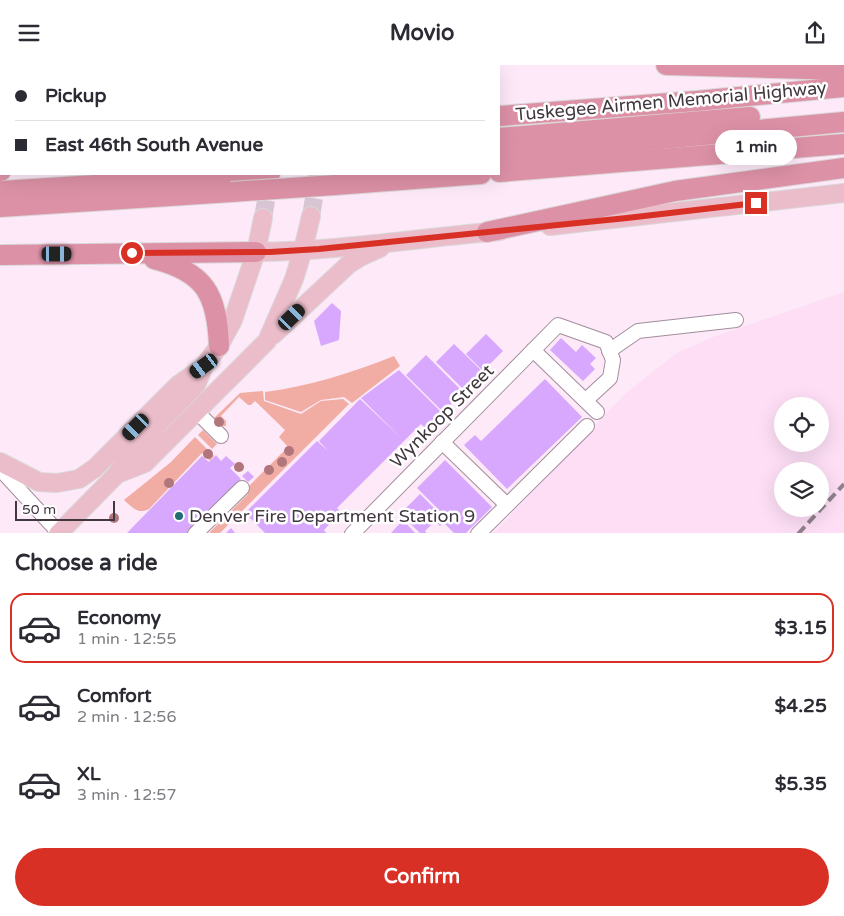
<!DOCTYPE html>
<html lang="en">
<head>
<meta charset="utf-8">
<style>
  :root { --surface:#fff; --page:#f2f2f3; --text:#2b2b33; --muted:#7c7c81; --line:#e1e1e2; --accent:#d93025 }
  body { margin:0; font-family:"Varela Round",sans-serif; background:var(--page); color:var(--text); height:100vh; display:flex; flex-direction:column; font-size:19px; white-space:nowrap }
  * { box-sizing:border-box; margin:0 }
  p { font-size:16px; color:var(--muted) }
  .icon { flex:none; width:28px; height:28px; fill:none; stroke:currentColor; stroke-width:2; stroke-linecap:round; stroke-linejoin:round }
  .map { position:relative; height:468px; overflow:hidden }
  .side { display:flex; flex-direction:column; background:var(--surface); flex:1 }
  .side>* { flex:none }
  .hud { position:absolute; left:0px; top:0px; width:500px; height:110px; box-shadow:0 5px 20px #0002; display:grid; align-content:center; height:110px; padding:0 15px; background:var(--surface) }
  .controls { position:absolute; left:774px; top:332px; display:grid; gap:10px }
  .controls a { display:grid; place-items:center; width:55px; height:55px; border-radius:50%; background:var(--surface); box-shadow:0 5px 20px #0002; font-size:25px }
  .scale { position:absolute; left:15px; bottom:12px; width:100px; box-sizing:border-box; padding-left:5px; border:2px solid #41373e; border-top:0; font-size:14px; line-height:18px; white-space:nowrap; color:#41373e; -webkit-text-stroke:4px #fff; paint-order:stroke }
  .end { position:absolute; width:22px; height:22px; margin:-11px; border:6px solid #d93025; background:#fff; box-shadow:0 0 0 2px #fff }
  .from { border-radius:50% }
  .bubble { position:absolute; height:35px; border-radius:18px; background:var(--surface); box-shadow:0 5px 20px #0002; font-size:16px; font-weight:700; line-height:35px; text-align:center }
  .car { position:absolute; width:15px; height:30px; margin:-15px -8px; border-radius:6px; box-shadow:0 0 4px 1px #0007; background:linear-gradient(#222 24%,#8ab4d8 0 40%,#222 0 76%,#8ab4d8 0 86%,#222 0) }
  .hud b { display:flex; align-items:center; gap:18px; height:48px; font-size:19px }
  .hud b+b { border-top:1px solid var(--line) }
  .hud i { width:12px; height:12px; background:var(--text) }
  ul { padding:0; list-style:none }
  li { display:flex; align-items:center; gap:15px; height:70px; margin:0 10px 8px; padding:0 5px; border:2px solid transparent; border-radius:15px }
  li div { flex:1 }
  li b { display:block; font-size:19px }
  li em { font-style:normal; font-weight:700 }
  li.on { border-color:var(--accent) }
  li>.icon { width:45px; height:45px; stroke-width:1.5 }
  h2 { padding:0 15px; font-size:22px; line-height:60px }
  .primary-button { display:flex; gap:10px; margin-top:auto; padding:10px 15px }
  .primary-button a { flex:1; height:58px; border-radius:30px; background:var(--accent); color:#fff; font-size:20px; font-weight:700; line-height:58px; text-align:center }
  header { display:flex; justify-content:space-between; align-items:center; height:65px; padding:0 15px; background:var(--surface); font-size:22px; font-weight:700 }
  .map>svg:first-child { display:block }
</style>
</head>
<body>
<header><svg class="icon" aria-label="menu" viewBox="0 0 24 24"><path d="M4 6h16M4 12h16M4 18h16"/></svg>Movio<svg class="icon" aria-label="share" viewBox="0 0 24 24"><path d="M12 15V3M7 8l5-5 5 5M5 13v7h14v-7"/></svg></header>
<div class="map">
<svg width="844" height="469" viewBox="0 0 844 469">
  <rect width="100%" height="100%" fill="#fde9f8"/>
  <path fill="#fddef5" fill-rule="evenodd" d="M844,227V468L493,469L625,329L675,289L710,273ZM782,341H820V379H782ZM782,406H820V444H782Z"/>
  <g fill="#f1ada4">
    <path d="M394,291L400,301L352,338L344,332L321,335L301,347L265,335V327C310,321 351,308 394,291Z"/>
    <path d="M263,326L264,336L301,349L321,336L343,334L349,339L220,468L208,469L248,429L245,425L288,382L279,372L285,365L255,336L251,340H248L239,332L221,351L226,356V361H220L213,354L240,328Z"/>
    <path d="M203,365L217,379L212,384L198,370Z"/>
    <path d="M195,372L214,391L210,396L202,388L149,444C138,450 132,442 124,435L171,397Z"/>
  </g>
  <g fill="#d7a8fd">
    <path d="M332,238L341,246L339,275L321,281L314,256Z"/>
    <path d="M486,269L503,286L483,306L466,289Z"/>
    <path d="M561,273L576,287L582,280L596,293L590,299L595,304L583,316L550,285Z"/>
    <path d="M454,279L483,307L464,325L436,297Z"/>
    <path d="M426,290L463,327L443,347L406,310Z"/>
    <path d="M399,305L441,347L425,363L421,359L337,443L341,447L324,465L327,469H266L245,448L317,376L328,386L319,376L360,334L401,373L361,333Z"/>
    <path d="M545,314L582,352L507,424L464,380L475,370L481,376Z"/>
    <path d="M216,390L221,396L226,391L235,399L230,403L241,414L188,469H126L202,391L209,397Z"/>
    <path d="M445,395L492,442L465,469H455L443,457L447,453L417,423Z"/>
    <path d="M248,406L254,412L248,417L242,411Z"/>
    <path d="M420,429L441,450L439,452L444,458L440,461L435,456L425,466L427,469H421L400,449Z"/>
    <path d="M403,455L416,469H390Z"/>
    <path d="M231,463L236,469H225Z"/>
  </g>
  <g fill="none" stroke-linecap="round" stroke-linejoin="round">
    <g stroke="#d7c5d3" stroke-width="18" stroke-dasharray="18 9" stroke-linecap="butt">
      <path d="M311,151L318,109"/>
      <path d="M263,153L270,112"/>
    </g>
    <g stroke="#a38d9d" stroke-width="16">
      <g id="minor">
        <path d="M533,285L597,347"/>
        <path d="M609,286L638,266L736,255"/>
        <path d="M196,346L221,371"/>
        <path d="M442,377L507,440"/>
        <path d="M0,404L60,469"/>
        <path d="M195,469L242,423"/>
        <path d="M352,469L558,260L606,277L613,295L610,313L586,335"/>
        <path d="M478,469L587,361"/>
      </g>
    </g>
    <g stroke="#d9d7d8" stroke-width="20">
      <g id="major">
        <path d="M292,1L424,0"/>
        <path d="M550,161L844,128"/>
        <path d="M256,187C338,186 418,173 500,166"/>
        <path d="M273,270L349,199L362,191L380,183"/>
        <path d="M0,397L39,417L57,418L79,414L95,403L178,320L198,306"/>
        <path d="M117,409L145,398L267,276L294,214L303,185L311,151"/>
        <path d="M58,469L117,409L131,387L196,320L204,301L219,281L233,255L256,187L263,153"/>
      </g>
    </g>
    <g stroke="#d9d7d8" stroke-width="22">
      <g id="highway">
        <path d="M666,0L844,5"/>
        <path d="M263,1H292"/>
        <path d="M0,44L1,43"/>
        <path d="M499,51L696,36L844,22"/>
        <path d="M499,73L750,52"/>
        <path d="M0,85H1"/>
        <path d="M499,89L844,57"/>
        <path d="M0,106H1"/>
        <path d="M499,107L844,79"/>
        <path d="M335,120L481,109"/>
        <path d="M0,126L270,109"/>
        <path d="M0,142L231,127"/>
        <path d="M487,167L675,126L844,103"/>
        <path d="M0,190L256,187"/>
        <path d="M154,194C205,207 217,229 219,281"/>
      </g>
    </g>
    <use href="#minor" stroke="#fff" stroke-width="14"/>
    <use href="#major" stroke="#ebbdca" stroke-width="18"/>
    <use href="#highway" stroke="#dd91a7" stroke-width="20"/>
    <path stroke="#91828d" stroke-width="4" stroke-dasharray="10 5" stroke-linecap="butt" d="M798,469L844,419"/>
    <g stroke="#d9d7d8" stroke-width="22" stroke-linecap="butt">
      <path id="highway-bridge" d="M231,127L335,120"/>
    </g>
    <use href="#highway-bridge" stroke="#dd91a7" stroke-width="20"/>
  </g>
  <g fill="#b1767b">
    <circle cx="219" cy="357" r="5"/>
    <circle cx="289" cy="386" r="5"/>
    <circle cx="208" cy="389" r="5"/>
    <circle cx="282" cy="397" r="5"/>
    <circle cx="239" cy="402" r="5"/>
    <circle cx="269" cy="405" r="5"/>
    <circle cx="169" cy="418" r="5"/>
    <circle cx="114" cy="453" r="5"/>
  </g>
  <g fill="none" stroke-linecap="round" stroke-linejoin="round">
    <path stroke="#d93025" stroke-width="6" d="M132,188L270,187L319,184L627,153L756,138"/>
  </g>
  <circle fill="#226d74" stroke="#fff" stroke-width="2" cx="179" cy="451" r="5"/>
  <g text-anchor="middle" stroke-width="5" stroke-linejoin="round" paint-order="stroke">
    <g font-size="18" fill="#41373e" stroke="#fff">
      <text transform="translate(671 36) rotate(-5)" y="6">Tuskegee Airmen Memorial Highway</text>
      <text transform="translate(442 351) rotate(-45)" y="6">Wynkoop Street</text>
    </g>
    <g font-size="18" fill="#41373e" stroke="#fff" text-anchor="start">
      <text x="189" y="457">Denver Fire Department Station 9</text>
    </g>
  </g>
</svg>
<div class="controls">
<a><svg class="icon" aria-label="locate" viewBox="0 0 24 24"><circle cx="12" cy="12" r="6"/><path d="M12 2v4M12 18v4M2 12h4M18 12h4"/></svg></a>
<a><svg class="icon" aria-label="layers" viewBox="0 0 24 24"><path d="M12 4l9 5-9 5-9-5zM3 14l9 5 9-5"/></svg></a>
</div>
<div class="scale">50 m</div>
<i class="end from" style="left:132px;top:188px"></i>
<i class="end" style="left:756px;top:138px"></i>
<div class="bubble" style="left:715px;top:65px;width:82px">1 min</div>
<i class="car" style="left:57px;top:189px;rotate:90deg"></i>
<i class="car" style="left:292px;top:252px;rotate:46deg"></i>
<i class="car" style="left:204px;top:301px;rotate:234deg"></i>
<i class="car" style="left:136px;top:362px;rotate:225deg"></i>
<div class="hud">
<b><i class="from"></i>Pickup</b>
<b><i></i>East 46th South Avenue</b>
</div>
</div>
<section class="side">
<h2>Choose a ride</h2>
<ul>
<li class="on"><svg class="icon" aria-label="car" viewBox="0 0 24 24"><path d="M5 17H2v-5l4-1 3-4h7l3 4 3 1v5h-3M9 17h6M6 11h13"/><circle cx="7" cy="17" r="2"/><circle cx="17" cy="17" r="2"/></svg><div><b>Economy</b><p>1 min · 12:55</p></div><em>$3.15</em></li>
<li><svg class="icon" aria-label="car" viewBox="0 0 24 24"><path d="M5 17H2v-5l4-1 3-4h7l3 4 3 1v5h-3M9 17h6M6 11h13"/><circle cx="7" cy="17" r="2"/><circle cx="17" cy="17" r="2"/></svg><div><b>Comfort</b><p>2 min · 12:56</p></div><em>$4.25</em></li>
<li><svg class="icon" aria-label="car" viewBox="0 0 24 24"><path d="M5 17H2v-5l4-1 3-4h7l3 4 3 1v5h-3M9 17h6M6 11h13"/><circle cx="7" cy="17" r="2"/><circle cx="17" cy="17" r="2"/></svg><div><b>XL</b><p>3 min · 12:57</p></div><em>$5.35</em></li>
</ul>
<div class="primary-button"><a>Confirm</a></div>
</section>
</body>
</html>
